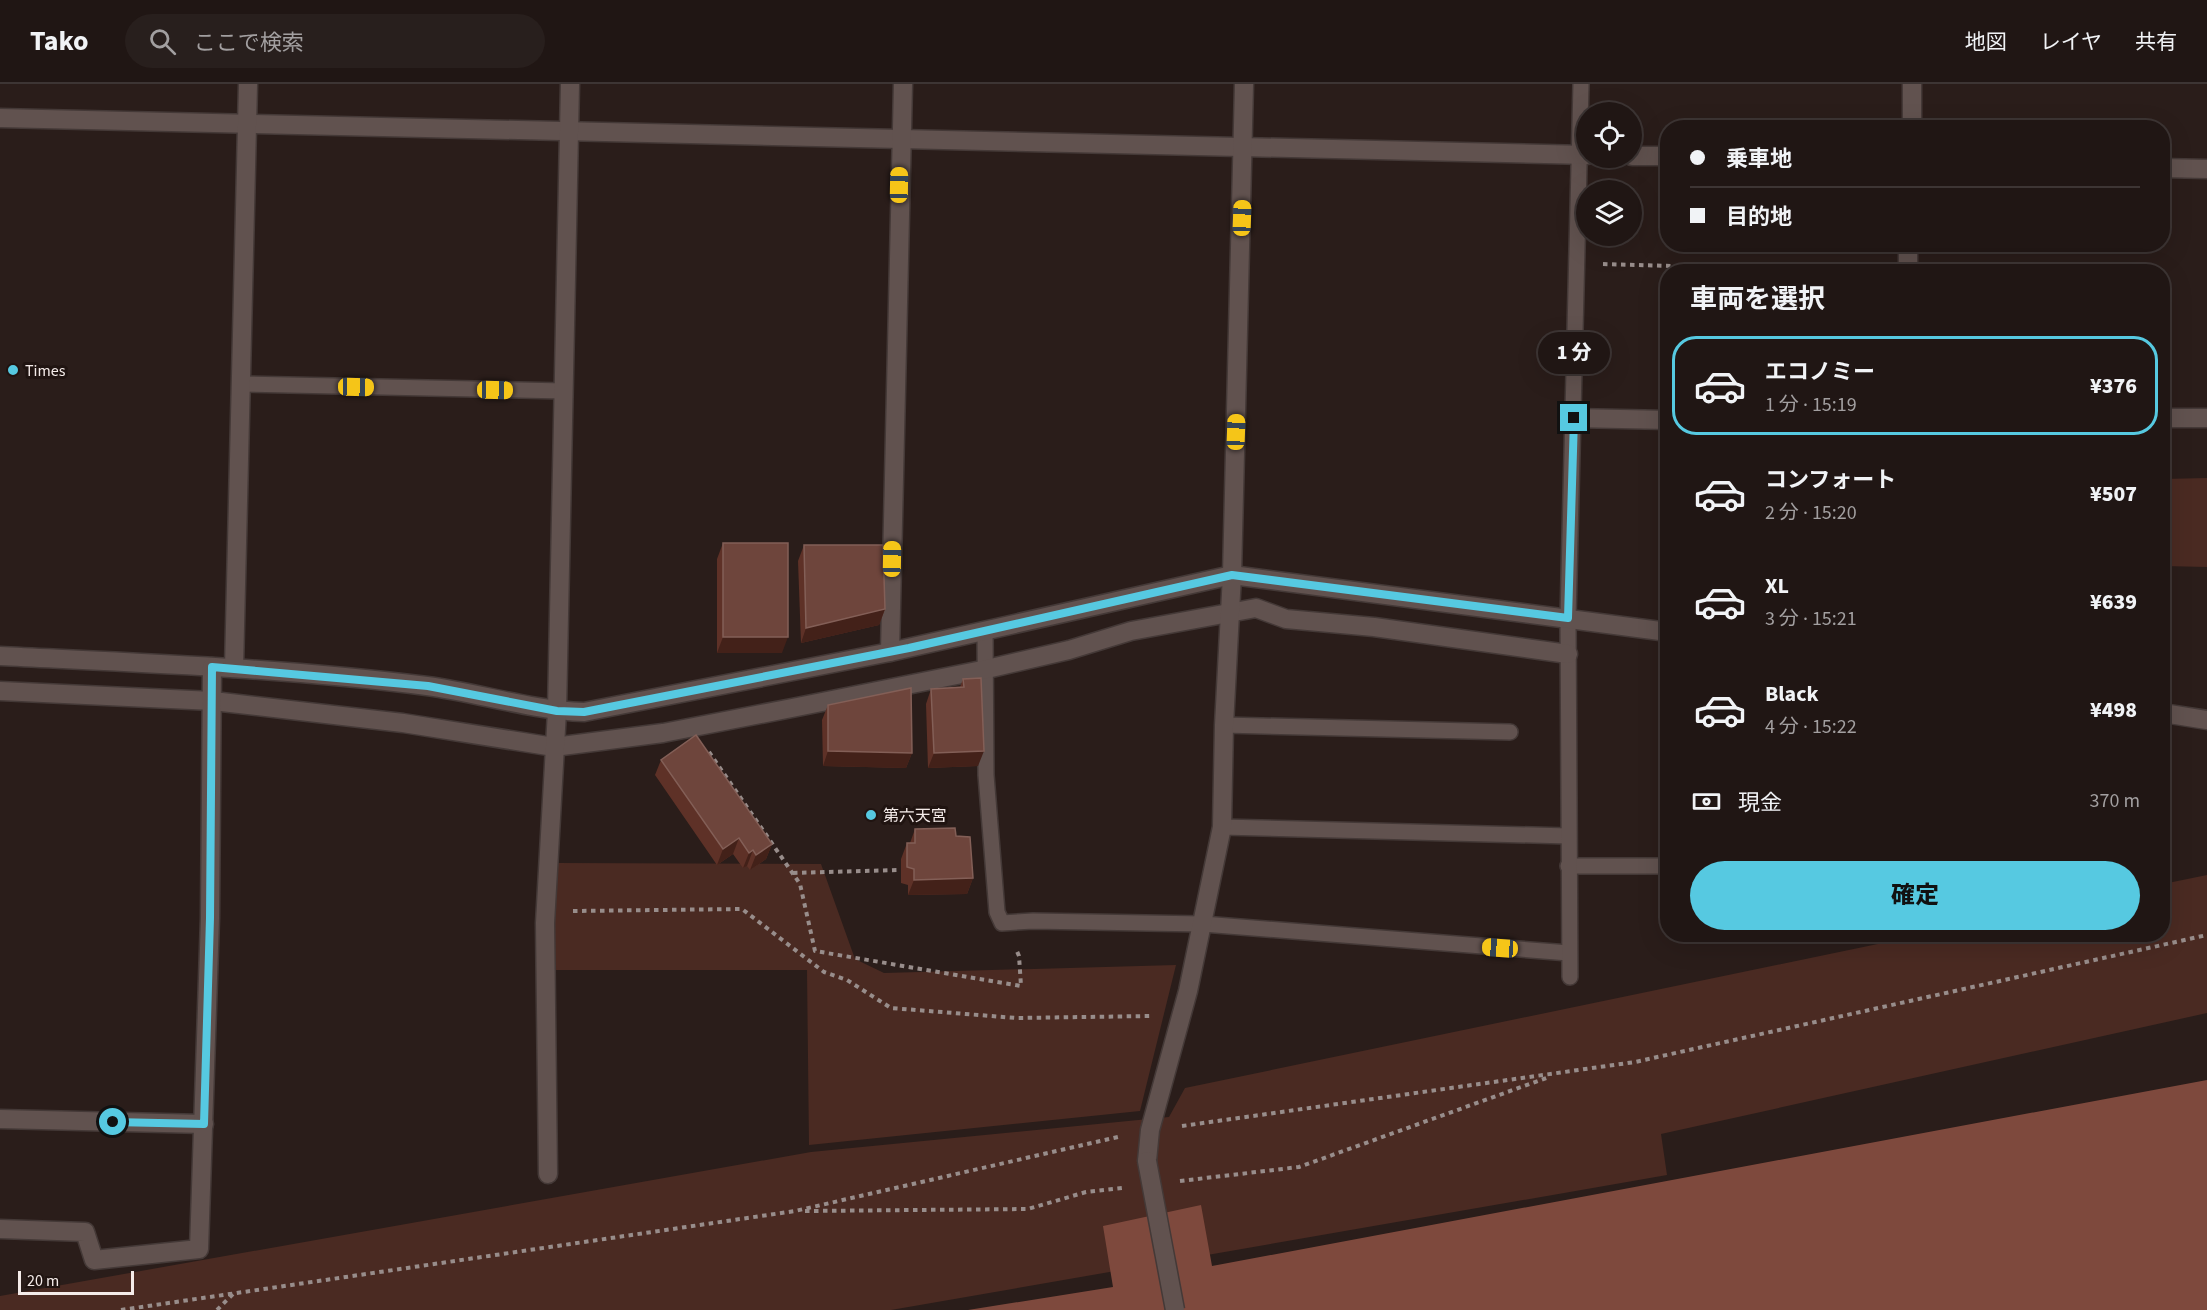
<!DOCTYPE html>
<html lang="ja">
<head>
<meta charset="utf-8">
<style>
  :root { --surface:#201614; --page:#281f1d; --text:#f1f3f6; --muted:#a29fa0; --line:#3d3534; --accent:#56c9e1 }
  body { margin:0; font-family:"Source Sans 3","Noto Sans JP",sans-serif; background:var(--page); color:var(--text); height:100vh; display:flex; flex-direction:column; font-size:22px; white-space:nowrap }
  * { box-sizing:border-box; margin:0 }
  p { font-size:20px; color:var(--muted) }
  .icon { flex:none; width:33px; height:33px; fill:none; stroke:currentColor; stroke-width:2; stroke-linecap:round; stroke-linejoin:round }
  .map { position:relative; flex:1; overflow:hidden }
  .sheet { position:absolute; left:1660px; top:180px; width:510px; height:678px; display:flex; flex-direction:column; background:var(--surface); border-radius:24px; box-shadow:0 6px 24px #0002,0 0 0 2px var(--line) }
  .sheet>* { flex:none }
  .hud { position:absolute; left:1660px; top:36px; width:510px; height:132px; border-radius:24px; box-shadow:0 6px 24px #0002,0 0 0 2px var(--line); display:grid; align-content:center; height:132px; padding:0 30px; background:var(--surface) }
  .buttons { position:absolute; left:1576px; top:18px; display:grid; gap:12px }
  .buttons a { display:grid; place-items:center; width:66px; height:66px; border-radius:50%; background:var(--surface); box-shadow:0 6px 24px #0002,0 0 0 2px var(--line); font-size:30px }
  .scale { position:absolute; left:18px; bottom:15px; width:116px; box-sizing:border-box; padding-left:6px; border:3px solid #f4ebe9; border-top:0; font-size:16px; line-height:21px; white-space:nowrap; color:#f4ebe9; -webkit-text-stroke:4px #201411; paint-order:stroke }
  .end { position:absolute; width:27px; height:27px; margin:-14px; border:8px solid #56c9e1; background:#111; box-shadow:0 0 0 3px #111 }
  .from { border-radius:50% }
  .bubble { position:absolute; height:42px; border-radius:21px; background:var(--surface); box-shadow:0 6px 24px #0002,0 0 0 2px var(--line); font-size:20px; font-weight:800; line-height:42px; text-align:center }
  .car { position:absolute; width:18px; height:36px; margin:-18px -9px; border-radius:8px; box-shadow:0 0 4px 2px #0007; background:linear-gradient(#f5c518 24%,#345 0 40%,#f5c518 0 76%,#345 0 86%,#f5c518 0) }
  .hud b { display:flex; align-items:center; gap:21px; height:57px; font-size:22px }
  .hud b+b { border-top:2px solid var(--line) }
  .hud i { width:15px; height:15px; background:var(--text) }
  ul { padding:0; list-style:none }
  li { display:flex; align-items:center; gap:18px; height:99px; margin:0 12px 9px; padding:0 18px; border:3px solid transparent; border-radius:24px }
  li div { flex:1 }
  li b { display:block; font-size:22px }
  li em { font-style:normal; font-weight:800 }
  li.active { border-color:var(--accent) }
  li>.icon { width:54px; height:54px; stroke-width:1.5 }
  h2 { padding:0 30px; font-size:27px; line-height:72px }
  .pay { display:flex; align-items:center; gap:15px; height:66px; padding:0 30px; font-size:22px }
  .pay p { margin-inline-start:auto }
  .button { display:flex; gap:12px; margin-top:auto; padding:12px 30px }
  .button a { flex:1; height:69px; border-radius:36px; background:var(--accent); color:#111; font-size:24px; font-weight:800; line-height:69px; text-align:center }
  header { display:flex; align-items:center; gap:36px; box-sizing:border-box; height:84px; padding:0 30px; background:var(--surface); border-bottom:2px solid var(--line) }
  header strong { font-size:28px }
  nav { display:flex; gap:33px; margin-inline-start:auto; font-size:21px }
  .search { width:420px; height:54px; background:var(--page); display:flex; align-items:center; gap:15px; box-sizing:border-box; padding:0 21px; border-radius:33px; color:var(--muted); font-size:22px }
  .map>svg:first-child { display:block }
</style>
</head>
<body>
<header>
<strong>Tako</strong>
<div class="search"><svg class="icon" aria-label="search" viewBox="0 0 24 24"><circle cx="10" cy="10" r="6"/><path d="M15 15l6 6"/></svg>ここで検索</div>
<nav><a>地図</a><a>レイヤ</a><a>共有</a></nav>
</header>
<div class="map">
<svg width="2207" height="1226" viewBox="0 0 2207 1226">
  <rect width="100%" height="100%" fill="#2a1d1a"/>
  <g fill="#4a2a22">
    <path d="M2207,394V483L2163,482V395Z"/>
    <path d="M554,779L821,780L855,875L884,889L1176,881L1140,1027L809,1061L807,886H552Z"/>
    <path d="M2207,791V929L1661,1050L1667,1091L891,1226H0V1212L811,1068L1169,1033L1185,1004L1921,851L2163,850V800Z"/>
  </g>
  <path fill="#7e493d" d="M2207,996V1226H968L1113,1203L1103,1142L1201,1121L1212,1182Z"/>
  <g fill="none" stroke-linecap="round" stroke-linejoin="round">
    <g stroke="#443937" stroke-width="18">
      <g id="service">
        <path d="M241,300L564,307"/>
        <path d="M985,548L986,691L997,828L1002,839L1033,837L1203,840L1569,869"/>
        <path d="M1224,641L1510,648"/>
        <path d="M1222,743L1568,752"/>
        <path d="M1568,782H1668"/>
        <path d="M1570,893L1568,534L1581,0"/>
      </g>
    </g>
    <g stroke="#443937" stroke-width="21">
      <path id="pedestrian" d="M0,607L213,617L403,639L554,663L663,649L792,624L987,585L1069,566L1131,547L1256,524L1286,535L1374,543L1568,570"/>
    </g>
    <g stroke="#443937" stroke-width="21">
      <g id="minor">
        <path d="M0,34L1587,71"/>
        <path d="M1912,44V0"/>
        <path d="M1632,72H1668"/>
        <path d="M2163,84L2207,85"/>
        <path d="M1908,188V160"/>
        <path d="M1574,334L1668,336"/>
        <path d="M2163,334H2207"/>
        <path d="M890,568L903,0"/>
        <path d="M0,572C142,579 285,584 427,602C480,609 530,626 584,628L890,568L1232,491L1668,548"/>
        <path d="M234,584L248,0"/>
        <path d="M2163,629L2207,636"/>
        <path d="M0,1035L204,1040"/>
        <path d="M1147,1077L1150,1046L1188,907L1222,743L1224,641L1232,491L1244,0"/>
        <path d="M548,1090L545,839L557,627L570,0"/>
        <path d="M0,1145L85,1148L94,1176L199,1165L210,834L212,583"/>
      </g>
    </g>
    <g stroke="#988d8b" stroke-width="4" stroke-dasharray="4.5 4.5" stroke-linecap="butt">
      <path d="M1603,180L1875,188"/>
      <path d="M709,668L800,800L815,867L1021,902L1019,872L1016,865"/>
      <path d="M793,789L898,786"/>
      <path d="M573,827L742,825L824,888L847,896L891,924L1016,934L1152,932"/>
      <path d="M1182,1042L1635,978L2207,851"/>
      <path d="M1180,1097L1299,1083L1549,993"/>
      <path d="M805,1127L1028,1125L1086,1108L1122,1104"/>
      <path d="M121,1226L795,1127L1122,1052"/>
      <path d="M217,1226L234,1209"/>
    </g>
    <use href="#service" stroke="#61524f" stroke-width="15"/>
    <use href="#pedestrian" stroke="#61524f" stroke-width="18"/>
    <use href="#minor" stroke="#61524f" stroke-width="18"/>
    <g stroke="#443937" stroke-width="21" stroke-linecap="butt">
      <path id="minor-bridge" d="M1147,1077L1175,1226"/>
    </g>
    <use href="#minor-bridge" stroke="#61524f" stroke-width="18"/>
  </g>
  <g fill="#5e3127">
    <path d="M723,459L782,569H717V475Z"/>
    <path d="M804,461L885,525L879,541L801,559L798,477Z"/>
    <path d="M963,595L978,682L928,684L926,620L931,605L960,603Z"/>
    <path d="M828,621L912,669L906,684L823,682L822,636Z"/>
    <path d="M661,676L772,760L766,775L750,786L747,782L743,784L733,770L717,781L655,691Z"/>
    <path d="M915,745L956,752L973,794L967,810L908,811V801L901,799V775L907,759H910Z"/>
  </g>
  <g fill="#432119">
    <path d="M885,525L879,541L801,559L806,544Z"/>
    <path d="M723,553H788L782,569H717Z"/>
    <path d="M828,667L912,669L906,684L823,682Z"/>
    <path d="M984,667L978,682L928,684L934,669Z"/>
    <path d="M739,754L733,770L717,781L723,765Z"/>
    <path d="M772,760L766,775L750,786L756,771Z"/>
    <path d="M753,766L747,782L743,784L749,769Z"/>
    <path d="M973,794L967,810L908,811L914,796Z"/>
  </g>
  <g fill="#6e453c" stroke="#835f57" stroke-width="1.5">
    <rect x="723" y="459" width="65" height="94"/>
    <path d="M804,461H883L885,525L806,544Z"/>
    <path d="M981,594L984,667L934,669L931,605L964,603L963,595Z"/>
    <path d="M911,604L912,669L828,667V621Z"/>
    <path d="M696,651L772,760L756,771L753,766L749,769L739,754L723,765L661,676Z"/>
    <path d="M955,744L956,752L970,753L973,794L914,796V785L907,783V759H915V745Z"/>
  </g>
  <g fill="none" stroke-linecap="round" stroke-linejoin="round">
    <path stroke="#56c9e1" stroke-width="8" d="M113,1038L204,1040L210,834L212,583L428,602L557,627L584,628L909,564L1232,491L1568,534L1574,334"/>
  </g>
  <g fill="#56c9e1" stroke="#201411" stroke-width="2">
    <circle cx="13" cy="286" r="6"/>
    <circle cx="871" cy="731" r="6"/>
  </g>
  <g text-anchor="middle" stroke-width="6" stroke-linejoin="round" paint-order="stroke">
    <g font-size="16" fill="#f4ebe9" stroke="#201411" text-anchor="start">
      <text x="25" y="292">Times</text>
      <text x="883" y="737">第六天宮</text>
    </g>
  </g>
</svg>
<div class="buttons">
<a><svg class="icon" aria-label="locate" viewBox="0 0 24 24"><circle cx="12" cy="12" r="6"/><path d="M12 2v4M12 18v4M2 12h4M18 12h4"/></svg></a>
<a><svg class="icon" aria-label="layers" viewBox="0 0 24 24"><path d="M12 4l9 5-9 5-9-5zM3 14l9 5 9-5"/></svg></a>
</div>
<div class="scale">20 m</div>
<i class="end from" style="left:113px;top:1038px"></i>
<i class="end" style="left:1574px;top:334px"></i>
<div class="bubble" style="left:1538px;top:248px;width:72px">1 分</div>
<i class="car" style="left:899px;top:101px;rotate:1deg"></i>
<i class="car" style="left:1242px;top:134px;rotate:2deg"></i>
<i class="car" style="left:356px;top:303px;rotate:91deg"></i>
<i class="car" style="left:495px;top:306px;rotate:91deg"></i>
<i class="car" style="left:1236px;top:348px;rotate:2deg"></i>
<i class="car" style="left:892px;top:475px;rotate:1deg"></i>
<i class="car" style="left:1500px;top:864px;rotate:274deg"></i>
<div class="hud">
<b><i class="from"></i>乗車地</b>
<b><i></i>目的地</b>
</div>
<section class="sheet">
<h2>車両を選択</h2>
<ul>
<li class="active"><svg class="icon" aria-label="car" viewBox="0 0 24 24"><path d="M5 17H2v-5l4-1 3-4h7l3 4 3 1v5h-3M9 17h6M6 11h13"/><circle cx="7" cy="17" r="2"/><circle cx="17" cy="17" r="2"/></svg><div><b>エコノミー</b><p>1 分 · 15:19</p></div><em>¥376</em></li>
<li><svg class="icon" aria-label="car" viewBox="0 0 24 24"><path d="M5 17H2v-5l4-1 3-4h7l3 4 3 1v5h-3M9 17h6M6 11h13"/><circle cx="7" cy="17" r="2"/><circle cx="17" cy="17" r="2"/></svg><div><b>コンフォート</b><p>2 分 · 15:20</p></div><em>¥507</em></li>
<li><svg class="icon" aria-label="car" viewBox="0 0 24 24"><path d="M5 17H2v-5l4-1 3-4h7l3 4 3 1v5h-3M9 17h6M6 11h13"/><circle cx="7" cy="17" r="2"/><circle cx="17" cy="17" r="2"/></svg><div><b>XL</b><p>3 分 · 15:21</p></div><em>¥639</em></li>
<li><svg class="icon" aria-label="car" viewBox="0 0 24 24"><path d="M5 17H2v-5l4-1 3-4h7l3 4 3 1v5h-3M9 17h6M6 11h13"/><circle cx="7" cy="17" r="2"/><circle cx="17" cy="17" r="2"/></svg><div><b>Black</b><p>4 分 · 15:22</p></div><em>¥498</em></li>
</ul>
<div class="pay"><svg class="icon" aria-label="cash" viewBox="0 0 24 24"><path d="M3 7h18v10H3z"/><circle cx="12" cy="12" r="2"/></svg>現金<p>370 m</p></div>
<div class="button"><a>確定</a></div>
</section>
</div>
</body>
</html>
